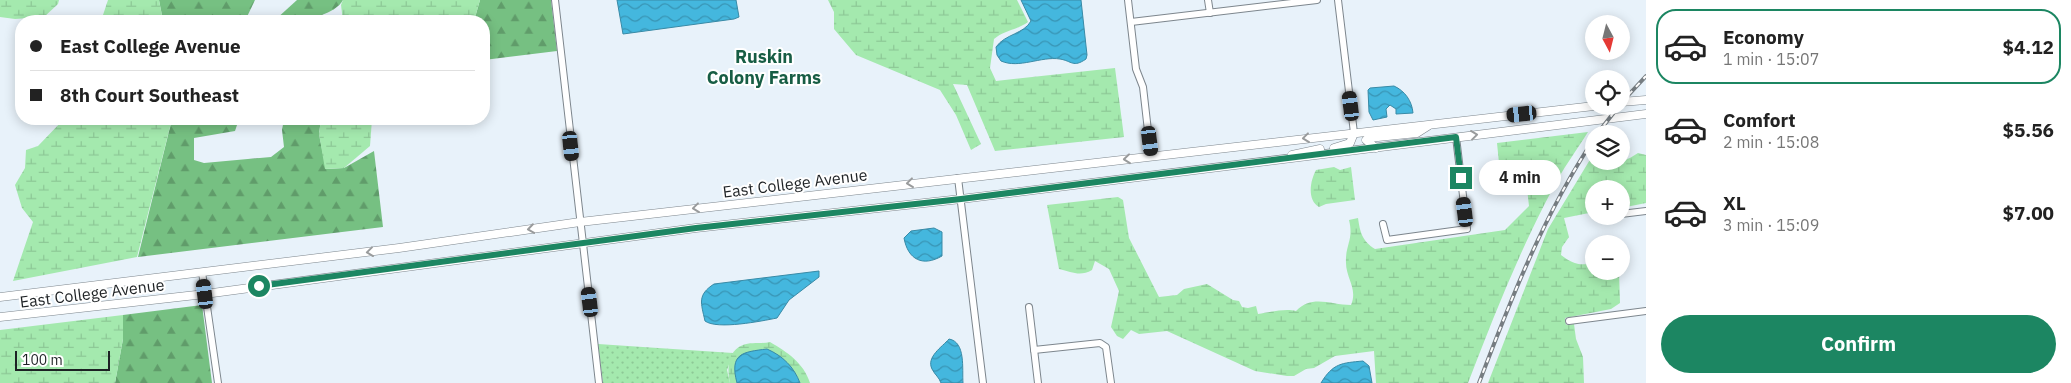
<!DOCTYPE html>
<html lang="en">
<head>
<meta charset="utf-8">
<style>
  :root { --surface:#fff; --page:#f2f2f2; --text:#222; --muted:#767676; --line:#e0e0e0; --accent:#1c8662 }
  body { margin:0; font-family:"IBM Plex Sans",sans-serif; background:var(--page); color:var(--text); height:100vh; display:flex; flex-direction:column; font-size:19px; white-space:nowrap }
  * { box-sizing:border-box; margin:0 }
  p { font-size:16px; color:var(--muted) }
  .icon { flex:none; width:28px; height:28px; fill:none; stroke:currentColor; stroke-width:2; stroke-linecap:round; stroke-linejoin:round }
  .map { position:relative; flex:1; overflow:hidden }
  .panel { display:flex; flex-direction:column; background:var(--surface); width:425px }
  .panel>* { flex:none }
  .top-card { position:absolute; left:15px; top:15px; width:475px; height:110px; border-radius:20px; box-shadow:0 2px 12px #0003; display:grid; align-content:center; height:110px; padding:0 15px; background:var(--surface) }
  .needle { width:32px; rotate:173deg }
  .fabs { position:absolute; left:1585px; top:15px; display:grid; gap:10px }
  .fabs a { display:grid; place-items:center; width:45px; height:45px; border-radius:50%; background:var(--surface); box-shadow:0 2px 12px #0003; font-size:25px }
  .scale { position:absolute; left:15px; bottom:12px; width:95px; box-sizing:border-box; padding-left:5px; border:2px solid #1d2124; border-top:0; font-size:14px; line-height:18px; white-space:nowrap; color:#1d2124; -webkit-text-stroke:4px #fff; paint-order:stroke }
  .end { position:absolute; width:22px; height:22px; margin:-11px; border:6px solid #1c8662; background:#fff; box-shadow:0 0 0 2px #fff }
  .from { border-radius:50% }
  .bubble { position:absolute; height:35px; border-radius:18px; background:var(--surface); box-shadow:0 2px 12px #0003; font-size:16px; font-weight:800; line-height:35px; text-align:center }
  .car { position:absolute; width:15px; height:30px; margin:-15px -8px; border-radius:6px; box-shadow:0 0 4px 1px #0007; background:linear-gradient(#222 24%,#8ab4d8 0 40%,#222 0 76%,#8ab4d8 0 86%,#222 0) }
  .top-card b { display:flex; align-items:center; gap:18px; height:48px; font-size:19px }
  .top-card b+b { border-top:1px solid var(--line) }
  .top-card i { width:12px; height:12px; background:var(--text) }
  ul { padding:9px 0 0; list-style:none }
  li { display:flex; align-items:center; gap:15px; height:75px; margin:0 10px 8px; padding:0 5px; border:2px solid transparent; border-radius:20px }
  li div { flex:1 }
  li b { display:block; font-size:19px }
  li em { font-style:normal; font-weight:800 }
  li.current { border-color:var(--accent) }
  li>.icon { width:45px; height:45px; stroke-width:1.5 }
  .primary-button { display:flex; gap:10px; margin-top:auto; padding:10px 15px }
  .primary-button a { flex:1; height:58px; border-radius:30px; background:var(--accent); color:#fff; font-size:20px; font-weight:800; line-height:58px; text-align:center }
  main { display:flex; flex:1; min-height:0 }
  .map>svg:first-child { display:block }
</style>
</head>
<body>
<main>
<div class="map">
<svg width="1646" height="383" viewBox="0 0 1646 383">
  <defs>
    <pattern id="grass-dots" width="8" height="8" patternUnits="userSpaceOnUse" patternTransform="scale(1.25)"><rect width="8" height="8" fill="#a4e9ae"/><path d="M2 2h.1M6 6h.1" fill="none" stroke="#8dc896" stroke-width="1.8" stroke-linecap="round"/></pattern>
    <pattern id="forest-firs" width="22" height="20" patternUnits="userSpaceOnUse" patternTransform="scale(1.25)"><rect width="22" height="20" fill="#76c082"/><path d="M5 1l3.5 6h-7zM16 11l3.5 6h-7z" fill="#609c6a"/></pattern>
    <pattern id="wetland-marsh" width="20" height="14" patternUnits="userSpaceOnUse" patternTransform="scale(1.25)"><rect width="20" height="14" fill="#a4e9ae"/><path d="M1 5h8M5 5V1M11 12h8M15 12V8" fill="none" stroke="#8dc896"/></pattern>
    <pattern id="water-waves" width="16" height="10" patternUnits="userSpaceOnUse" patternTransform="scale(1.25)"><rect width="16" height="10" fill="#44b7de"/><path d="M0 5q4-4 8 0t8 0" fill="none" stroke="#3894b4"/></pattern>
  </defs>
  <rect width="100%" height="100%" fill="#e8f2fa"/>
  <path fill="url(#grass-dots)" d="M598,344L733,353L727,370L730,383H603Z"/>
  <g fill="url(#forest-firs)">
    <path d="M159,0H255L245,21H163Z"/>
    <path d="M297,0H343C334,17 293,24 275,20Z"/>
    <path d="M480,0H551L557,51L484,60V21H474Z"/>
    <path d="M172,119H239L235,131L194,138V160L204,163L271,157L284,147L282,130L284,119H321L319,134L326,169L344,168L374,151L383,227L138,257Z"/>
    <path d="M202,305L212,383H115L123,339V315Z"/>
  </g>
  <g fill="url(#wetland-marsh)">
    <path d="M0,0H59L58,4L44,17L15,19L0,17Z"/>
    <path d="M108,0H159L163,21H101Z"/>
    <path d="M343,0H480L474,21H343L341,5Z"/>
    <path d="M828,0H1017L1028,22C1017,30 1004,30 994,39L990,68L996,81L1115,68L1124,137L995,151L967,85L953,84L981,144L971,150L956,115L940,90L856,55L834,29V12Z"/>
    <path d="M64,119H172L137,257L13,281L33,222L22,208L15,185L25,168L26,150L38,146Z"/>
    <path d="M321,119H372L370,146L344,168L325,169L319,134Z"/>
    <path d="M1588,132C1576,151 1562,170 1552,190C1519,252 1493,318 1468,383H1376L1374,351L1335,356L1314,368L1306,369L1294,376H1287L1255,371L1167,331L1139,334L1131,330L1123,339L1117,336L1111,327L1119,291L1109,269L1095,261L1092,270C1080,277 1072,272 1059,269L1047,205L1118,197L1123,200L1129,238L1159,297L1177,295L1184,289L1207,284L1233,300L1239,301L1242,307L1248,308L1256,306L1258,314C1270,312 1286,308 1296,311C1312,294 1331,305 1351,305C1358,289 1346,278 1346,263C1345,245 1354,240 1349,220L1358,218C1360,232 1362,241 1375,249L1505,230L1529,206L1526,180L1501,183L1497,143Z"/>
    <path d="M1638,153L1646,155V203L1621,208V189H1594V212L1564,218L1569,237L1562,247L1561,255C1573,264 1579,266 1594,263V271H1619L1620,303L1611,309L1565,318L1566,325L1574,324L1576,339L1583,357L1584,383H1488L1548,229L1591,158C1604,170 1623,163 1638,153Z"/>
    <path d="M1334,167L1340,170L1351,167L1355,200L1326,204L1319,207C1307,200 1310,181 1316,170Z"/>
    <path d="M123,315V339L115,383H0V330Z"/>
    <path d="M770,342C787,352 804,363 810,383H800L797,376L767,349C744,352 729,354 737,383H730C727,370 727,351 743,345C750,342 762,344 770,342Z"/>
  </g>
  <g fill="url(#water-waves)" stroke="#388aa6">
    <path d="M617,0H736L739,17L734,19L623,34Z"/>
    <path d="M1021,0H1081L1087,55L1086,59C1073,68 1072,61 1060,59C1041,56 1019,69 1001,61L997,55L996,47C1005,34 1024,34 1031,21Z"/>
    <path d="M1394,86C1405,91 1412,101 1413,113L1396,114V109L1390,105L1386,109L1387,117L1373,120L1369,112L1368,90L1370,88Z"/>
    <path d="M934,228L942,232V256C923,267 908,260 904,238L911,231Z"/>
    <path d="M819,271V277L789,300L777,318C762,321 717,330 705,321C701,303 697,295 714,284Z"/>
    <path d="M949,339C966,342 962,369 963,383H941C939,377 935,375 932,369C926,357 942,347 949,339Z"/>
    <path d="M767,349C783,356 794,367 800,383H737C729,353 743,352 767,349Z"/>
    <path d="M1363,361L1369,366L1372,383H1321C1333,363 1342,363 1363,361Z"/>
  </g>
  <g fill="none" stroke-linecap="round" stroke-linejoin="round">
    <g stroke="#7d868d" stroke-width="8">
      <g id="minor">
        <path d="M555,0L599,383"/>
        <path d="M1128,0L1136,69L1143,87L1151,157"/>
        <path d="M1208,0L1210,13"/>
        <path d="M1338,0L1354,133"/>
        <path d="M1131,22L1317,0"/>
        <path d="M958,178L983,383"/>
        <path d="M1621,214L1646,211"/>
        <path d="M1599,217L1602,216"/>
        <path d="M1383,224L1387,240L1467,229L1456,137"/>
        <path d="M202,272L218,383"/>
        <path d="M1029,307L1038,383"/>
        <path d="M1569,321L1646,311"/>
        <path d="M1034,350L1100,343L1106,347L1111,383"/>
      </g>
    </g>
    <g stroke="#7d868d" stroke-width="9">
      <g id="major">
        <path d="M1621,102L1646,100"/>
        <path d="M1334,148L1350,143L1354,133"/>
        <path d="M1376,148L1366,140L1368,138L1417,133L1428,126"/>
        <path d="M1292,155L1320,149"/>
        <path d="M0,297L399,248L580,222L1594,106"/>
        <path d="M0,317L205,294L696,228L961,199L1646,114"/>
      </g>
    </g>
    <use href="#minor" stroke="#fff" stroke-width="6"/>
    <use href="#major" stroke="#fff" stroke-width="8"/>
    <g stroke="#767d82" stroke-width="4">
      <g id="rail">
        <path d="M1621,103L1646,76"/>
        <path d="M1597,134L1619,106"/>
        <path d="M1479,383C1511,299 1544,214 1594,139"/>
      </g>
    </g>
    <use href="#rail" stroke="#fff" stroke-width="2" stroke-dasharray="5.5" stroke-linecap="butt"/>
  </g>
  <defs><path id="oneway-chevron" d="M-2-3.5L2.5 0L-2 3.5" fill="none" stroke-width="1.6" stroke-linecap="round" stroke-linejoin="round" transform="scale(1.25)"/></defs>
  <g stroke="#999b9c">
    <use href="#oneway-chevron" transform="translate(1474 135) rotate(-7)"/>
    <use href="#oneway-chevron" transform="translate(1306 138) rotate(173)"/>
    <use href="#oneway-chevron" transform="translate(1127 159) rotate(174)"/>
    <use href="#oneway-chevron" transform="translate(910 183) rotate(173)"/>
    <use href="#oneway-chevron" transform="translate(696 208) rotate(173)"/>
    <use href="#oneway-chevron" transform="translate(531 229) rotate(172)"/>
    <use href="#oneway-chevron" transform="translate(370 252) rotate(173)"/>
  </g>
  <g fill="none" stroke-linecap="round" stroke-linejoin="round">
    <path stroke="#1c8662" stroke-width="6" d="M259,286L696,228L961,199L1456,137L1461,178"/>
  </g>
  <g text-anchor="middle" stroke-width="4" stroke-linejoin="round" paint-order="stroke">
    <g font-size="16" fill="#1d2124" stroke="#fff">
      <text transform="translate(795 183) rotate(-7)" y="6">East College Avenue</text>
      <text transform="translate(92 293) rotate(-7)" y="6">East College Avenue</text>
    </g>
    <g font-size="18" font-weight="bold" fill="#175d44" stroke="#fff">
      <text x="764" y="63">Ruskin<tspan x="764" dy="21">Colony Farms</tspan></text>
    </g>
  </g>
</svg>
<div class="fabs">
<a><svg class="needle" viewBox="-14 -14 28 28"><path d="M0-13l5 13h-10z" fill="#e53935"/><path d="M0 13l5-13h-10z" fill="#767676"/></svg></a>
<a><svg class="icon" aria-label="locate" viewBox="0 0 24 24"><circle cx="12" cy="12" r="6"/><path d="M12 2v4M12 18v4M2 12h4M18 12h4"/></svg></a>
<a><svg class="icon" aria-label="layers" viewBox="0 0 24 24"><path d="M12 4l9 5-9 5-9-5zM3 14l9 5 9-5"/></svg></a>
<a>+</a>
<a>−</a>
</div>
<div class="scale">100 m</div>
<i class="end from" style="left:259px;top:286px"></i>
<i class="end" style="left:1461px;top:178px"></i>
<div class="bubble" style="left:1479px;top:160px;width:82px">4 min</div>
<i class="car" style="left:1351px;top:106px;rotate:353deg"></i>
<i class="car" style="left:1522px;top:114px;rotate:264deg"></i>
<i class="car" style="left:1150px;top:141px;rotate:173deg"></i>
<i class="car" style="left:571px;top:146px;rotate:174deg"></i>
<i class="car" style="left:1465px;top:212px;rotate:353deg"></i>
<i class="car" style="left:205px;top:294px;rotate:353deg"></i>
<i class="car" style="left:590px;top:302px;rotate:353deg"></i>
<div class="top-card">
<b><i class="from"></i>East College Avenue</b>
<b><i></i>8th Court Southeast</b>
</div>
</div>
<section class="panel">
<ul>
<li class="current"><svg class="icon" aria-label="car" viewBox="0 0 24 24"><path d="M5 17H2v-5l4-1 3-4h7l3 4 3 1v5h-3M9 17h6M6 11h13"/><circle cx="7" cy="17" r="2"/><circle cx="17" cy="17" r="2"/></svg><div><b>Economy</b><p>1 min · 15:07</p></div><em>$4.12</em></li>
<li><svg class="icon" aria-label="car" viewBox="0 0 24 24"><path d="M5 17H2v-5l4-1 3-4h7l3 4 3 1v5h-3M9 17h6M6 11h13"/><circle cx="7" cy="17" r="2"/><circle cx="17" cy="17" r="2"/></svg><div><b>Comfort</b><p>2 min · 15:08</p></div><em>$5.56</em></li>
<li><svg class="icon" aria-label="car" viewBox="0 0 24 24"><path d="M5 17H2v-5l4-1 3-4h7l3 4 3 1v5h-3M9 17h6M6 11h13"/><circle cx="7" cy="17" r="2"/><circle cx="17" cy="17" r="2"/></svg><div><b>XL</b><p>3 min · 15:09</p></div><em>$7.00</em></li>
</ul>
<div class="primary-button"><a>Confirm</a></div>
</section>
</main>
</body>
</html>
